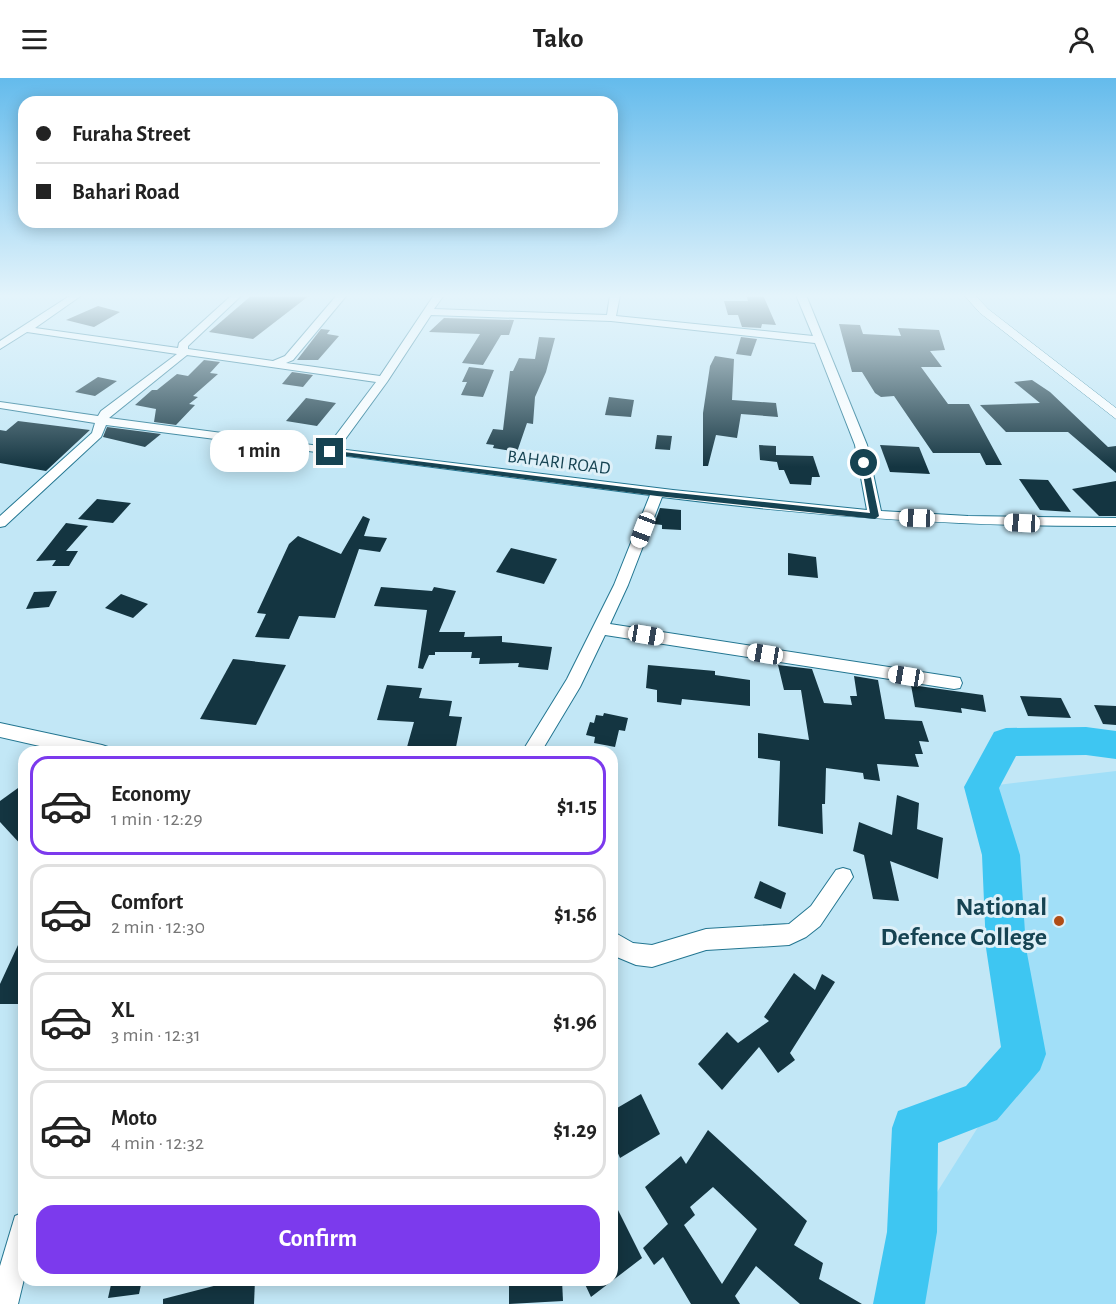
<!DOCTYPE html>
<html lang="en">
<head>
<meta charset="utf-8">
<style>
  :root { --surface:#fff; --page:#f2f2f2; --text:#222; --muted:#767676; --line:#e0e0e0; --accent:#7c3aed }
  body { margin:0; font-family:"Alegreya Sans",sans-serif; background:var(--page); color:var(--text); height:100vh; display:flex; flex-direction:column; font-size:22px; white-space:nowrap }
  * { box-sizing:border-box; margin:0 }
  p { font-size:20px; color:var(--muted) }
  .icon { flex:none; width:33px; height:33px; fill:none; stroke:currentColor; stroke-width:2; stroke-linecap:round; stroke-linejoin:round }
  .map { position:relative; flex:1; overflow:hidden }
  .side { position:absolute; left:18px; top:668px; width:600px; height:540px; display:flex; flex-direction:column; background:var(--surface); border-radius:18px; box-shadow:0 3px 15px #0003 }
  .side>* { flex:none }
  .banner { position:absolute; left:18px; top:18px; width:600px; height:132px; border-radius:18px; box-shadow:0 3px 15px #0003; display:grid; align-content:center; height:132px; padding:0 18px; background:var(--surface) }
  .end { position:absolute; width:27px; height:27px; margin:-14px; border:8px solid #164352; background:#fff; box-shadow:0 0 0 3px #fff }
  .from { border-radius:50% }
  .bubble { position:absolute; height:42px; border-radius:18px; background:var(--surface); box-shadow:0 3px 15px #0003; font-size:20px; font-weight:700; line-height:42px; text-align:center }
  .car { position:absolute; width:18px; height:36px; margin:-18px -9px; border-radius:8px; box-shadow:0 0 4px 2px #0007; background:linear-gradient(#fff 24%,#345 0 40%,#fff 0 76%,#345 0 86%,#fff 0) }
  .banner b { display:flex; align-items:center; gap:21px; height:57px; font-size:22px }
  .banner b+b { border-top:2px solid var(--line) }
  .banner i { width:15px; height:15px; background:var(--text) }
  ul { padding:10px 0 0; list-style:none }
  li { display:flex; align-items:center; gap:18px; height:99px; margin:0 12px 9px; padding:0 6px; border:3px solid var(--line); border-radius:18px }
  li div { flex:1 }
  li b { display:block; font-size:22px }
  li em { font-style:normal; font-weight:700 }
  li.current { border-color:var(--accent) }
  li>.icon { width:54px; height:54px; stroke-width:1.5 }
  .primary-button { display:flex; gap:12px; margin-top:auto; padding:12px 18px }
  .primary-button a { flex:1; height:69px; border-radius:18px; background:var(--accent); color:#fff; font-size:24px; font-weight:700; line-height:69px; text-align:center }
  header { display:flex; justify-content:space-between; align-items:center; height:78px; padding:0 18px; background:var(--surface); font-size:27px; font-weight:700 }
  .map>svg:first-child { display:block }
</style>
</head>
<body>
<header><svg class="icon" aria-label="menu" viewBox="0 0 24 24"><path d="M4 6h16M4 12h16M4 18h16"/></svg>Tako<svg class="icon" aria-label="person" viewBox="0 0 24 24"><circle cx="12" cy="8" r="4"/><path d="M4 21q1-7 8-7t8 7"/></svg></header>
<div class="map">
<svg width="1116" height="1226" viewBox="0 0 1116 1226">
  <rect width="100%" height="100%" fill="#c2e7f6"/>
  <path fill="#a1dff8" d="M1116,693V1226H887L912,1154L1024,976L981,709Z"/>
  <g fill="none" stroke-linecap="round" stroke-linejoin="round">
    <path fill="#3ec6f2" fill-rule="evenodd" d="M1086,649L1116,653V681L1086,677L1016,678L999,710L1020,777L1026,870L1046,976L1040,992L997,1042L938,1065L937,1154L925,1226H873L887,1154L892,1050L898,1033L966,1008L1001,969L986,870L982,777L964,709L994,654L1006,650Z"/>
  </g>
  <g fill="#143541" fill-rule="evenodd">
    <path d="M252,217H310L253,261L209,254Z"/>
    <path d="M746,217H763L776,247L762,246L761,250L742,249L738,237H728L724,223H748Z"/>
    <path d="M98,228L120,234L94,249L66,242Z"/>
    <path d="M444,240L514,242L509,257H501L483,287L462,285L480,256L429,254Z"/>
    <path d="M839,246L860,247L863,256L901,258L898,250L939,252L945,272L930,273L942,289H921L948,326H969L1002,387H986L980,375H933L894,318L881,319L875,315L862,294H852Z"/>
    <path d="M321,251L330,252L327,256L339,258L318,282H297Z"/>
    <path d="M539,259L555,260L546,294L535,319L533,346L527,345L517,374L493,370L494,367L486,366L493,351L503,352L510,293H513L519,280L535,281Z"/>
    <path d="M741,259L757,261L751,278L736,276Z"/>
    <path d="M715,278L734,281L732,322L776,325L778,339L741,336L737,360L716,357L708,388H703V335L710,288Z"/>
    <path d="M204,282L220,284L210,295L218,296L193,318L198,319L189,326L195,327L176,347L154,344L156,331L135,327L152,312H157L177,296L188,298Z"/>
    <path d="M469,289L494,292L483,319L461,317L467,304H462Z"/>
    <path d="M292,294L313,297L303,309L282,306Z"/>
    <path d="M98,299L117,303L95,318L75,314Z"/>
    <path d="M1032,302L1050,314L1108,369L1116,368V395L1068,354H1006L980,327L1040,325L1014,304Z"/>
    <path d="M609,319L634,322L631,339L605,337Z"/>
    <path d="M306,320L336,325L317,348L286,343Z"/>
    <path d="M18,343L90,352L91,351L46,393L0,385V352L6,353Z"/>
    <path d="M107,349L161,356L145,369L103,359Z"/>
    <path d="M657,357L672,358L670,372L655,371Z"/>
    <path d="M759,367L776,368V377L813,378L820,399H812L811,407L790,406L784,392H779L776,380L777,384L760,382Z"/>
    <path d="M880,367L919,369L930,396L890,394Z"/>
    <path d="M1019,401L1048,402L1071,434L1040,432Z"/>
    <path d="M1116,403V438H1099L1072,411Z"/>
    <path d="M97,421L131,425L113,445L78,441Z"/>
    <path d="M660,430L681,432V452L662,451V447L654,446Z"/>
    <path d="M363,438L370,441L364,458L387,460L380,474L359,471L335,540L299,538L289,561L255,559L266,536L257,535L289,466L298,458L341,476Z"/>
    <path d="M66,445L88,448L66,473H78L69,488H52L56,482L36,483Z"/>
    <path d="M511,470L557,481L544,506L496,494Z"/>
    <path d="M788,475L816,479L818,500L788,497Z"/>
    <path d="M381,509L432,513L434,509L456,513L439,554H465L464,559L502,558V564L552,569L548,592L518,589L519,585L479,586L480,580H471L472,574H435V577H429L423,591L418,590L427,532L374,528Z"/>
    <path d="M57,513L49,529L26,531L34,514Z"/>
    <path d="M121,516L148,526L133,540L105,530Z"/>
    <path d="M233,581L286,587L256,647L200,641Z"/>
    <path d="M648,587L715,593V597L750,602V628L682,621L681,627L657,624V612L646,610Z"/>
    <path d="M778,587L812,591L824,625L852,627L850,618H857L854,598L878,602L885,641L922,643L929,664L919,663L923,676H915L919,689L877,686L880,703L864,701L863,695L826,690L825,726H822L823,756L778,748L780,683L758,680V655L809,662L801,612H784Z"/>
    <path d="M387,607L422,610L419,620L452,623L449,638L462,639L455,674H419L420,670L407,669L414,644L377,642Z"/>
    <path d="M911,607L983,617L986,634L961,630L962,635L915,629Z"/>
    <path d="M1020,618L1061,620L1071,640L1028,638Z"/>
    <path d="M1094,627L1116,628V647L1103,646Z"/>
    <path d="M604,635L628,640L625,653L619,652L615,669L594,665L595,659L586,657L590,644L594,645L596,637L603,638Z"/>
    <path d="M18,710L24,716V770L0,744V723Z"/>
    <path d="M897,717L919,725L917,751L943,760L938,801L890,783L899,823L873,821L864,777L853,773L859,744L892,757Z"/>
    <path d="M760,803L786,815L781,831L754,820Z"/>
    <path d="M24,854V926H0V906Z"/>
    <path d="M794,895L815,912L822,896L835,904L790,975L795,982L778,995L759,969L722,1012L698,986L727,954L738,965L769,943L764,939Z"/>
    <path d="M641,1016L660,1056L620,1080L612,1062V1033Z"/>
    <path d="M708,1052L807,1143L794,1167L823,1185L819,1201L862,1226H800L756,1188L735,1218L740,1226H691L663,1179L654,1187L643,1170L668,1146L645,1109L681,1078L686,1086ZM713,1109L757,1151L722,1206L684,1147L695,1137L690,1129Z"/>
    <path d="M612,1120L642,1180L591,1219L583,1202H612Z"/>
    <path d="M112,1202H142L139,1216L108,1220Z"/>
    <path d="M237,1202H255L254,1226H163V1221Z"/>
    <path d="M509,1202H562L563,1223L509,1226Z"/>
  </g>
  <g fill="none" stroke-linecap="round" stroke-linejoin="round">
    <g stroke="#237691" stroke-width="2">
      <g id="minor">
        <path d="M71,217H82L35,250L178,270L179,265L232,217H242L188,268V271L273,283L285,278L337,217H347L293,282L286,285L380,298L434,217H444L434,231L607,237L610,217H620L616,238L813,258L796,217H806L867,367L881,433L968,438L1116,440V448C963,449 813,438 662,419L628,507L610,546L954,599L960,600L962,605L960,610L954,611L605,557L580,609L541,674H522L567,601L614,507L650,417L106,347L101,359L5,448L0,449V438L92,355L95,345L0,330V324L98,338L101,333L177,276L27,254L0,271V263ZM431,237L611,243L815,265L855,367L867,432L673,412L338,371L387,304ZM187,277L376,304L327,369L109,340Z"/>
        <path d="M0,645L102,667L108,669L111,674H66L0,659Z"/>
        <path d="M843,790L850,792L853,799L820,848L806,859L789,867L706,872L652,889L636,887L612,877V853L633,865L652,867L706,851L789,846L811,828L836,792Z"/>
        <path d="M24,1134V1201L18,1226H0V1188L15,1138Z"/>
      </g>
    </g>
    <g stroke="#237691" stroke-width="1">
      <path id="tertiary" d="M964,217H975L988,231L1116,330V341L980,235Z"/>
    </g>
    <use href="#minor" fill="#fff" fill-rule="evenodd"/>
    <use href="#tertiary" fill="#fff" fill-rule="evenodd"/>
  </g>
  <linearGradient id="sky" x2="0" y2="1"><stop stop-color="#64bbec"/><stop offset="0.56" stop-color="#e4f4fb"/><stop offset="1" stop-color="#e4f4fb" stop-opacity="0"/></linearGradient>
  <rect width="1116" height="389" fill="url(#sky)"/>
  <path fill="#164352" d="M328,372L657,413L870,435L861,385L864,383L868,385L879,438L875,441L657,418L330,376Z"/>
  <circle fill="#b04d17" stroke="#def0f8" stroke-width="2" cx="1059" cy="843" r="6"/>
  <g text-anchor="middle" stroke-width="6" stroke-linejoin="round" paint-order="stroke">
    <g font-size="18" fill="#164352" stroke="#def0f8">
      <text transform="translate(559 384) rotate(7)" y="6">BAHARI ROAD</text>
    </g>
    <g font-size="26" font-weight="bold" fill="#164352" stroke="#def0f8" text-anchor="end">
      <text x="1047" y="837">National<tspan x="1047" dy="30">Defence College</tspan></text>
    </g>
  </g>
</svg>
<i class="end from" style="left:864px;top:385px"></i>
<i class="end" style="left:330px;top:374px"></i>
<div class="bubble" style="left:210px;top:352px;width:99px">1 min</div>
<i class="car" style="left:917px;top:440px;rotate:272deg"></i>
<i class="car" style="left:1022px;top:445px;rotate:273deg"></i>
<i class="car" style="left:643px;top:452px;rotate:201deg"></i>
<i class="car" style="left:646px;top:557px;rotate:99deg"></i>
<i class="car" style="left:765px;top:576px;rotate:279deg"></i>
<i class="car" style="left:906px;top:598px;rotate:279deg"></i>
<div class="banner">
<b><i class="from"></i>Furaha Street</b>
<b><i></i>Bahari Road</b>
</div>
<section class="side">
<ul>
<li class="current"><svg class="icon" aria-label="car" viewBox="0 0 24 24"><path d="M5 17H2v-5l4-1 3-4h7l3 4 3 1v5h-3M9 17h6M6 11h13"/><circle cx="7" cy="17" r="2"/><circle cx="17" cy="17" r="2"/></svg><div><b>Economy</b><p>1 min · 12:29</p></div><em>$1.15</em></li>
<li><svg class="icon" aria-label="car" viewBox="0 0 24 24"><path d="M5 17H2v-5l4-1 3-4h7l3 4 3 1v5h-3M9 17h6M6 11h13"/><circle cx="7" cy="17" r="2"/><circle cx="17" cy="17" r="2"/></svg><div><b>Comfort</b><p>2 min · 12:30</p></div><em>$1.56</em></li>
<li><svg class="icon" aria-label="car" viewBox="0 0 24 24"><path d="M5 17H2v-5l4-1 3-4h7l3 4 3 1v5h-3M9 17h6M6 11h13"/><circle cx="7" cy="17" r="2"/><circle cx="17" cy="17" r="2"/></svg><div><b>XL</b><p>3 min · 12:31</p></div><em>$1.96</em></li>
<li><svg class="icon" aria-label="car" viewBox="0 0 24 24"><path d="M5 17H2v-5l4-1 3-4h7l3 4 3 1v5h-3M9 17h6M6 11h13"/><circle cx="7" cy="17" r="2"/><circle cx="17" cy="17" r="2"/></svg><div><b>Moto</b><p>4 min · 12:32</p></div><em>$1.29</em></li>
</ul>
<div class="primary-button"><a>Confirm</a></div>
</section>
</div>
</body>
</html>
